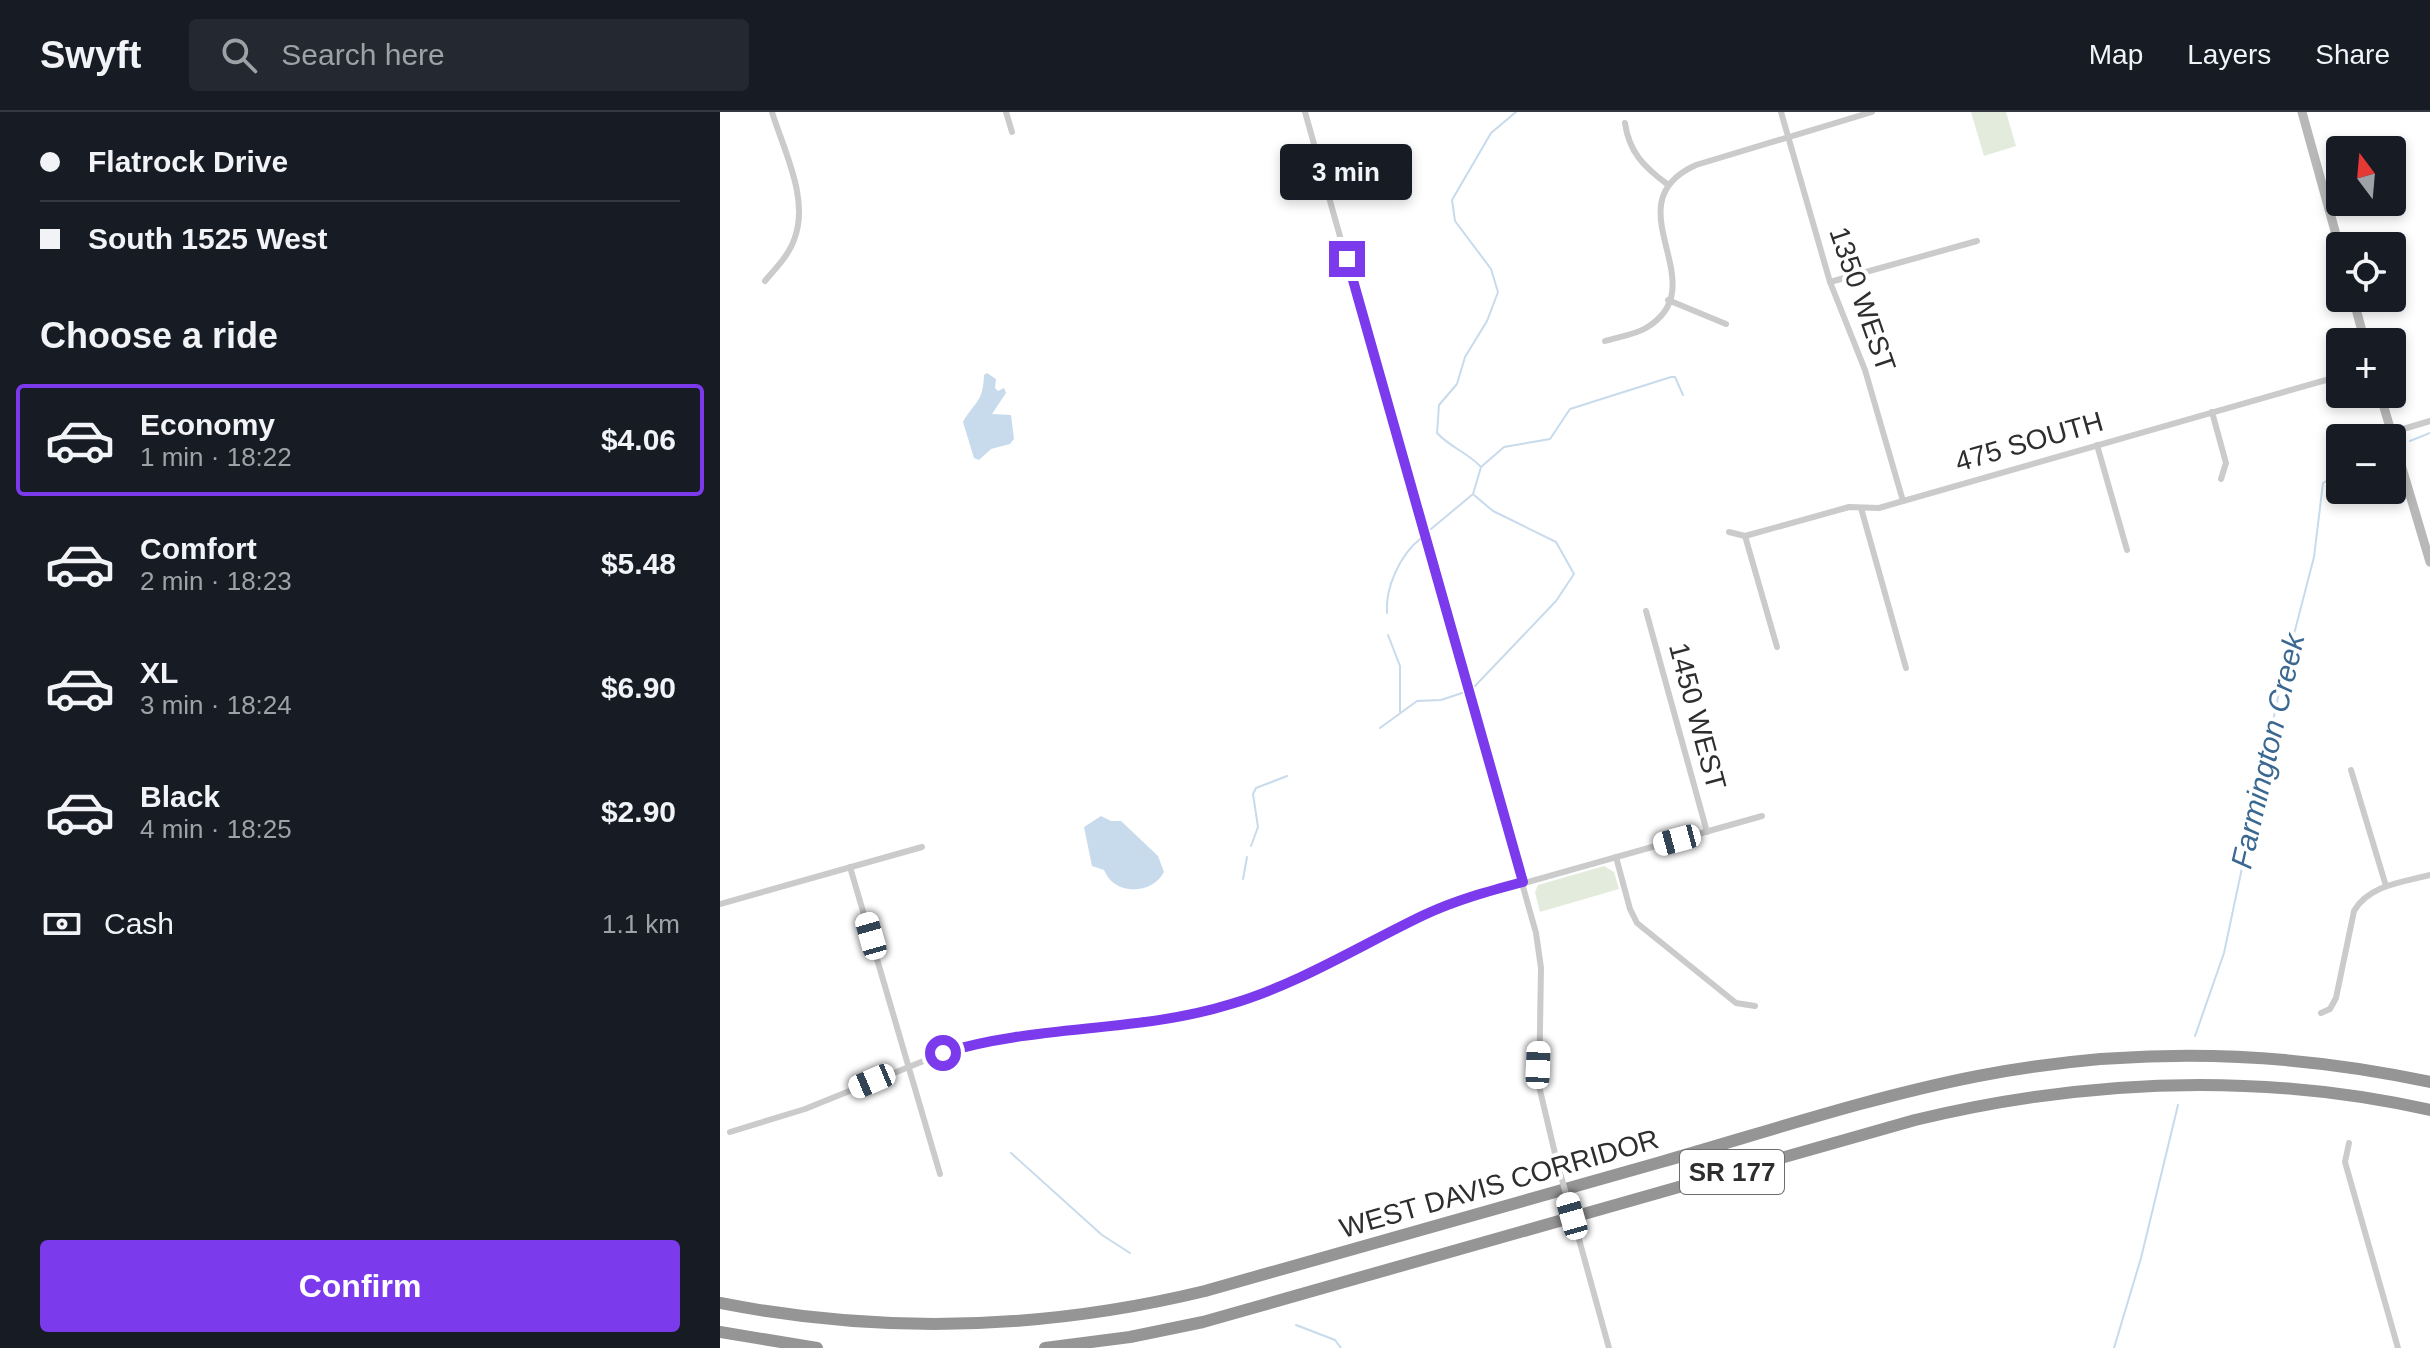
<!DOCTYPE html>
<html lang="en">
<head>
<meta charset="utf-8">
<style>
  :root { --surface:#171b24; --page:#242831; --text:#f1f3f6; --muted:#9ea1a6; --line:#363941; --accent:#7c3aed }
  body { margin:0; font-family:Helvetica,sans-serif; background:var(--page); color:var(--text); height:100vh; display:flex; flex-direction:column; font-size:30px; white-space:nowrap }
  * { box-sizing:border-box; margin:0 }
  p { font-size:26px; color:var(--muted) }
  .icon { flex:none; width:44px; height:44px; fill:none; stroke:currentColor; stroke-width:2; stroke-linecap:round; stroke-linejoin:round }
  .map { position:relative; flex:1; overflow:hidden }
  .details { display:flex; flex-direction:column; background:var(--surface); width:720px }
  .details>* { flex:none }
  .guide { display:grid; align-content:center; height:176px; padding:0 40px; background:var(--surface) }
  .needle { width:52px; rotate:344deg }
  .buttons { position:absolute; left:1606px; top:24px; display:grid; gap:16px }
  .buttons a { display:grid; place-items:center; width:80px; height:80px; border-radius:8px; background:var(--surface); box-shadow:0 4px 12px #0003; font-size:40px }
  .end { position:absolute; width:36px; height:36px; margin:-18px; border:10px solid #7c3aed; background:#fff; box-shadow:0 0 0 4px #fff }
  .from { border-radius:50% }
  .bubble { position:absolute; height:56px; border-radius:8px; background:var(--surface); box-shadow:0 4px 12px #0003; font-size:26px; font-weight:600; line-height:56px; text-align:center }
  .car { position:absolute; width:24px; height:48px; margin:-24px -12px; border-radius:10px; box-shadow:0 0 6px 2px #0007; background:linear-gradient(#fff 24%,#345 0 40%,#fff 0 76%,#345 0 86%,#fff 0) }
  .guide b { display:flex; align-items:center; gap:28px; height:76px; font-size:30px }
  .guide b+b { border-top:2px solid var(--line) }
  .guide i { width:20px; height:20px; background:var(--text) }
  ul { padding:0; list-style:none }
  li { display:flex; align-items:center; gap:24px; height:112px; margin:0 16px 12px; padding:0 24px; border:4px solid transparent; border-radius:8px }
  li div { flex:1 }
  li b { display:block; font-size:30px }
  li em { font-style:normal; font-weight:600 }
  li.current { border-color:var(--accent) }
  li>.icon { width:72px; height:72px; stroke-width:1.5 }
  h2 { padding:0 40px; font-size:36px; line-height:96px }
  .pay { display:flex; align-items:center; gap:20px; height:88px; padding:0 40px; font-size:30px }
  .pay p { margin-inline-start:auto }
  .primary-button { display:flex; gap:16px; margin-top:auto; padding:16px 40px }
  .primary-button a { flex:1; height:92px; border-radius:8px; background:var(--accent); color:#fff; font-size:32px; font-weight:600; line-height:92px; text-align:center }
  header { display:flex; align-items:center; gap:48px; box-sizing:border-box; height:112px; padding:0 40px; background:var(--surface); border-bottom:2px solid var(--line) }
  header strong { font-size:38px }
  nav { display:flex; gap:44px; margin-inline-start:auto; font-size:28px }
  .search { width:560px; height:72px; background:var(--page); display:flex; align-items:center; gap:20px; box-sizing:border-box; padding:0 28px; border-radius:8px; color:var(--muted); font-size:30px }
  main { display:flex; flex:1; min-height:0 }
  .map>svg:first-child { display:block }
</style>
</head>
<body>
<header>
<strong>Swyft</strong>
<div class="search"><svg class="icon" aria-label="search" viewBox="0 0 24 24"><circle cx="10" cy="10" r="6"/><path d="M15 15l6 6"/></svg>Search here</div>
<nav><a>Map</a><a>Layers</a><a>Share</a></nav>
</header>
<main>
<section class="details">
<div class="guide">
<b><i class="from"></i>Flatrock Drive</b>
<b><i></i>South 1525 West</b>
</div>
<h2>Choose a ride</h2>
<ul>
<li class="current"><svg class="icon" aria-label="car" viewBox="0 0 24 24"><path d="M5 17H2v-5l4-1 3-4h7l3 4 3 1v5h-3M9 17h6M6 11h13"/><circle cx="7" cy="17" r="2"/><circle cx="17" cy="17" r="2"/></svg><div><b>Economy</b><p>1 min · 18:22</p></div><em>$4.06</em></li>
<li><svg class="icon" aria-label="car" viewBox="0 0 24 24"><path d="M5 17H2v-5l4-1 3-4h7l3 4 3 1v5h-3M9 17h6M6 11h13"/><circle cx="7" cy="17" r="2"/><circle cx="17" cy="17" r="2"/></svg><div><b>Comfort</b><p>2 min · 18:23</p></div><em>$5.48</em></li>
<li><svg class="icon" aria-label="car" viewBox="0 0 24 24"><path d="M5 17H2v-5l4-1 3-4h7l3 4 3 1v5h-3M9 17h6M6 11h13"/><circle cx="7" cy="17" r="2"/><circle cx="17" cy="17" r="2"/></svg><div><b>XL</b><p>3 min · 18:24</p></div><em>$6.90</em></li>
<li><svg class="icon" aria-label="car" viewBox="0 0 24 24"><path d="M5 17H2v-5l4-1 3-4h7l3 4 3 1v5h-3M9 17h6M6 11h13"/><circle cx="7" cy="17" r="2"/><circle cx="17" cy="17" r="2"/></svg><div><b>Black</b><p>4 min · 18:25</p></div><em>$2.90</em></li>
</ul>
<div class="pay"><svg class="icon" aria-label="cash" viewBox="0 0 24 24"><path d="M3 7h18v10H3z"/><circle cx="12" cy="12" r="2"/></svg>Cash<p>1.1 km</p></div>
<div class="primary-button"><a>Confirm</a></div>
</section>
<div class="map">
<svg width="1710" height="1236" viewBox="0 0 1710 1236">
  <rect width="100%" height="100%" fill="#fff"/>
  <g fill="#e3ecdc">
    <path d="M1251,0H1286L1296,34L1264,44Z"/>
    <path d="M884,754L894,760L899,777L820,800L815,780L818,773Z"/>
  </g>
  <g fill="#c7dbec">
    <path d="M267,261L276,267L275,276L278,279L284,276L286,281L272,302L291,303L294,327L290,332L271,337L259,348L254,346L243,310C255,289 263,291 264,263Z"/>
    <path d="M381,704L391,709H401L438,744L444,760C432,783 394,784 384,758L372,754L364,715Z"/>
  </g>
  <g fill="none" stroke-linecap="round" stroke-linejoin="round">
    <g stroke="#c7dbec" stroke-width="2">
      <path d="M1690,329L1710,321"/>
      <path d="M761,355L784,335L830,327L850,297L951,265H955L963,283"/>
      <path d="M754,383L773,399L836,430L854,462L836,489L755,574"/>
      <path d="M711,417L753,382L761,355C747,340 731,336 717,321L719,293L737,272L745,245L767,209L778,180L771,157L735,109L732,88L771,21L796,0"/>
      <path d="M667,501C665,476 680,443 700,427"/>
      <path d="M668,523L680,554V600"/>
      <path d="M660,616L697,589L721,588L742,581"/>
      <path d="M531,734L538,715L533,682L536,676L567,664"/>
      <path d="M523,767L527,745"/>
      <path d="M1475,924L1504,841L1560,576L1594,445L1603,371L1620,361"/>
      <path d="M291,1041L382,1123L410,1141"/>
      <path d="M576,1213L615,1228L621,1236"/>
      <path d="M1394,1236L1421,1146L1458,993"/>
    </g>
    <g stroke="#cbcbcb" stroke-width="6">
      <path d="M286,0L292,20"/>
      <path d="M585,0L816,821L821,856L819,974L837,1050"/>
      <path d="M1061,0L1110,170L1145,258L1183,389"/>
      <path d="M905,11C909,40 924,55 947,72"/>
      <path d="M45,169C55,157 69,143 74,128C90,88 64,39 52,0"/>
      <path d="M1110,170L1257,129"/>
      <path d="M948,188L1006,212"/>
      <path d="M885,229C898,225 914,223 926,216C999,173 889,92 976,53L1152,0"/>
      <path d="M1492,300L1506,351L1501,367"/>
      <path d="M1673,320L1710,309"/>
      <path d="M1377,333L1407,438"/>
      <path d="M1141,396L1186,556"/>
      <path d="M1009,420L1025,424L1129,395L1159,396L1620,264"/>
      <path d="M1025,424L1057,535"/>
      <path d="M926,499L987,720"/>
      <path d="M1631,658L1666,774"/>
      <path d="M896,745L910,797L917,811L1016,891L1035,894"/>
      <path d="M130,755L220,1062"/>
      <path d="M0,792L202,735"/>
      <path d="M1601,901L1610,897L1616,886L1634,799C1649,773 1683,770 1710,763"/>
      <path d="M10,1020L85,997L211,946L250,933L462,904L512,892L563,872L733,791L1042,704"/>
      <path d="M1629,1031L1625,1050L1678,1236"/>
      <path d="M860,1131L889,1236"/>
    </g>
    <g stroke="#b8b8b8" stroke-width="9">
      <path d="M1582,0L1620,137"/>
      <path d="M1633,186L1645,230"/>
      <path d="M1660,282L1710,450"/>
    </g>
    <g stroke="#959595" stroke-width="12">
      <path d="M0,1191C163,1223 324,1218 485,1179C637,1136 789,1093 941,1050C1046,1020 1151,985 1258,964C1408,935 1561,938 1710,970"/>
      <path d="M0,1220L97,1236"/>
      <path d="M325,1236L410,1225L483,1210L1195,1008C1365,967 1539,960 1710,998"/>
    </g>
    <path stroke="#cbcbcb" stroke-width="6" d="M837,1050L860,1131"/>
  </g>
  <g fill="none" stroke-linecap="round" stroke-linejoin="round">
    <path stroke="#7c3aed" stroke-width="10" d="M223,941C317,912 418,921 511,892C579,872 641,833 704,803C736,788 769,779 803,770L627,147"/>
  </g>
  <g text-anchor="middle" stroke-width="8" stroke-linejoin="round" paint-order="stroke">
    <rect fill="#fff" stroke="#6d6d6d" stroke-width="2" x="960" y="1038" width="104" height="44" rx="6"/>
    <g font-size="26" font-weight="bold" fill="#2e2e2e">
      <text x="1012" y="1069">SR 177</text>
    </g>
    <g font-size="28" fill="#2e2e2e" stroke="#fff">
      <text transform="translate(1143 187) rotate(71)" y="10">1350 WEST</text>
      <text transform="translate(1309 329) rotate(-16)" y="10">475 SOUTH</text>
      <text transform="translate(978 604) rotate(75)" y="10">1450 WEST</text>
      <text transform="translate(779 1071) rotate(-16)" y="10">WEST DAVIS CORRIDOR</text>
    </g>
    <g font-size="30" font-style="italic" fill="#3b6891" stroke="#fff">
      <text transform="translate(1548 639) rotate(-77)" y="10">Farmington Creek</text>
    </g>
  </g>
</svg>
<div class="buttons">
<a><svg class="needle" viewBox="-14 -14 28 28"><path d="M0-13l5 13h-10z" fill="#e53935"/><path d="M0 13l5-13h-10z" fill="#9ea1a6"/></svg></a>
<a><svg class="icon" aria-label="locate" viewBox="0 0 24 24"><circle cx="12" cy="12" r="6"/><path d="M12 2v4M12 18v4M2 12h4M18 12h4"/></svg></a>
<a>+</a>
<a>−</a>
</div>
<i class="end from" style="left:223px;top:941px"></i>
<i class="end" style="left:627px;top:147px"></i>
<div class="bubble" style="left:560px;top:32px;width:132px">3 min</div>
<i class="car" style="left:957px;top:728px;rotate:255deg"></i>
<i class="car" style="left:151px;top:824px;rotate:344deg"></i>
<i class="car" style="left:818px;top:953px;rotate:2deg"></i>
<i class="car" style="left:152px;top:969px;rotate:247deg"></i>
<i class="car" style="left:852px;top:1104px;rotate:344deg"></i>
</div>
</main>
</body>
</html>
